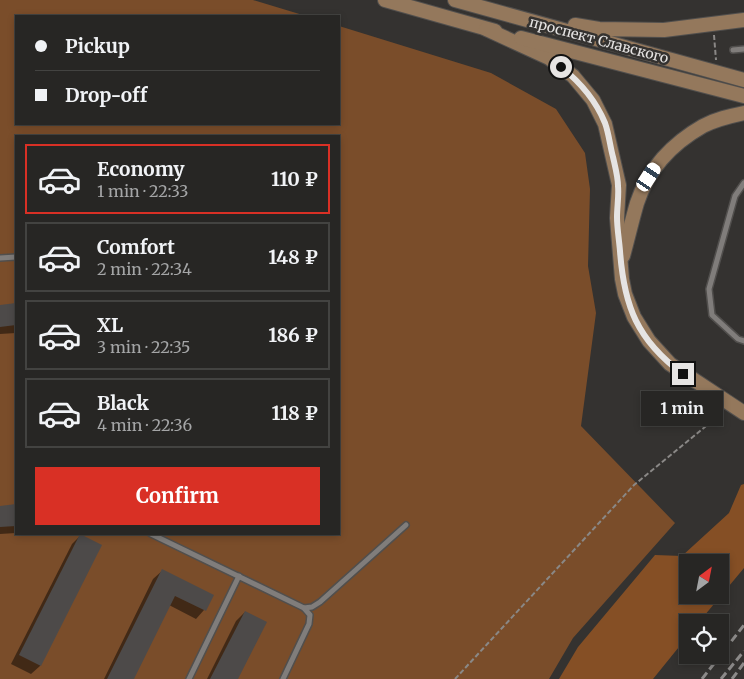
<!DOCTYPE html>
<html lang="en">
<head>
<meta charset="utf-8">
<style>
  :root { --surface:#272624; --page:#2f2e2c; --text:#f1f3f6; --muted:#a4a5a6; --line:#434341; --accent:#d93025 }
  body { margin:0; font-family:Merriweather,serif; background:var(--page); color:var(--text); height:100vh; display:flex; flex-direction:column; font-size:19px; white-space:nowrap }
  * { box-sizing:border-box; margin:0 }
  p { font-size:16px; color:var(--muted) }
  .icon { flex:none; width:28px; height:28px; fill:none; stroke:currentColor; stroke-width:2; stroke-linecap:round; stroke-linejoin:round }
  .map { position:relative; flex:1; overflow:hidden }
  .panel { position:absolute; left:15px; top:135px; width:325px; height:400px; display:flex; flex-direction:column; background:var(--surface); border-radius:0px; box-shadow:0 2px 8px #0003,0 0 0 1px var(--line) }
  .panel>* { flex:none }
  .hud { position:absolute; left:15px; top:15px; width:325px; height:110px; border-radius:0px; box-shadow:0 2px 8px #0003,0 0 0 1px var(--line); display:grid; align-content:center; height:110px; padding:0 20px; background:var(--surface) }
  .needle { width:32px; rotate:32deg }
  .tools { position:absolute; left:679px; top:554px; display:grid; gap:10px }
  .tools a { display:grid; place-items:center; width:50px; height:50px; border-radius:0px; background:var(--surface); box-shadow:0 2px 8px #0003,0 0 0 1px var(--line); font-size:25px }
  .end { position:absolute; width:22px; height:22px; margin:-11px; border:6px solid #e6e4e3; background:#111; box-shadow:0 0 0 2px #111 }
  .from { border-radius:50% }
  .bubble { position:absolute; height:35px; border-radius:0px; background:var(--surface); box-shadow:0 2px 8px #0003,0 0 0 1px var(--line); font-size:16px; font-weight:700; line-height:35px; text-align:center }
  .car { position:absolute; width:15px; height:30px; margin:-15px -8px; border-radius:6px; box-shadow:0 0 4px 1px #0007; background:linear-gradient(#fff 24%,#345 0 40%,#fff 0 76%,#345 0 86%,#fff 0) }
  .hud b { display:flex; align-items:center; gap:18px; height:48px; font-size:19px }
  .hud b+b { border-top:1px solid var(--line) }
  .hud i { width:12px; height:12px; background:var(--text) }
  ul { padding:9px 0 0; list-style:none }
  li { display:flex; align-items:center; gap:15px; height:70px; margin:0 10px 8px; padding:0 10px; border:2px solid var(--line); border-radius:0px }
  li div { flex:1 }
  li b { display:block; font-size:19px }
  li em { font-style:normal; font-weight:700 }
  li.on { border-color:var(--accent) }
  li>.icon { width:45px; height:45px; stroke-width:1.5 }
  .primary-button { display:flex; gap:10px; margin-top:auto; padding:10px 20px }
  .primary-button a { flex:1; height:58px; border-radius:0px; background:var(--accent); color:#fff; font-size:20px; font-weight:700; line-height:58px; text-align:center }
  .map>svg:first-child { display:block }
</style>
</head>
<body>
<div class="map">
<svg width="744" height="679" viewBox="0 0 744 679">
  <rect width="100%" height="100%" fill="#343230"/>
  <path fill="#7a4d2a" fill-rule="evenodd" d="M0,0H253L306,16H16V124H339V26L491,73L556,109L585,153L590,189L588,266L596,313L581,426L675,523L573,638L549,679H0ZM16,136H339V534H16Z"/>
  <path fill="#854f25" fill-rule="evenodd" d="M744,484V568L699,622H688L687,637L653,679H559L578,647L655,555L682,556L729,513L741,485ZM688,562H720V595H688Z"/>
  <g fill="#0007">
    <path d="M16,305V333L0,334V306Z"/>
    <path d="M16,505V533L0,534V507Z"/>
    <path d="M80,536L100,546L40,666L31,674L11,664L72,544Z"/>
    <path d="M162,571L212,595L204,610L196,619L169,605L132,679H104L153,579Z"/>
    <path d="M245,612L236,679H207L236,621Z"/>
  </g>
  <g fill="#4d4a49">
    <path d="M16,303V325L0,327V305Z"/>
    <path d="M16,504V526L0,527V506Z"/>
    <path d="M80,534L102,545L41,666L19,655Z"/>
    <path d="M162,569L214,595L206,611L175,596L134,679H107Z"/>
    <path d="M245,611L267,622L238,679H210Z"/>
  </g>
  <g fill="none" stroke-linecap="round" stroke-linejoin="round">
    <g stroke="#514f4d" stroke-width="8">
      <g id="lane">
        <path d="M733,50L744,49"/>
        <path d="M744,183L735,196L709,289L712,315L738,339L744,341"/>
        <path d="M0,258L16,257"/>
        <path d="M151,534L304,608L310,615L309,624L283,679"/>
        <path d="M304,608L312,607L320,602L406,525"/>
        <path d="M189,679L239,576"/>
      </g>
    </g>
    <g stroke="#514f4d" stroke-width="16">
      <g id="secondary">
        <path d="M385,0L495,31"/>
        <path d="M455,0L744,80"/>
        <path d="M575,25L599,29L664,30L744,20"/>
        <path d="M486,29L549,58L573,76L593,100L605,124L619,185L617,218L622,279L625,294L634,317L649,341L670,364L744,413"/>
        <path d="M521,38L744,96"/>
        <path d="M623,256C628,238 632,220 637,203C648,169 673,143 703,126C716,119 730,116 744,113"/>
      </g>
    </g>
    <g stroke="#8a8886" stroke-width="2" stroke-dasharray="5 2.5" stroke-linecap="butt">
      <path d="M714,35L716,60"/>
      <path d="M455,679L634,485L722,413"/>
    </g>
    <use href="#lane" stroke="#807d7b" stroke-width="5"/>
    <use href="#secondary" stroke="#94785c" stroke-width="14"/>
    <g stroke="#8c8a89" stroke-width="3" stroke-dasharray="8 4" stroke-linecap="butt">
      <path d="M702,679L744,625"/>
      <path d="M721,679L744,651"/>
      <path d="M732,679L744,663"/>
    </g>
  </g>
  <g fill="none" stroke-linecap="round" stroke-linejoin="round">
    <path stroke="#e6e4e3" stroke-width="6" d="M561,67C580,82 596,101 605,123C609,134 610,146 613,157C615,166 618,177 618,186C619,196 617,207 617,217C617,228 619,239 620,251C624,306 637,340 683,374"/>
  </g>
  <g text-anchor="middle" stroke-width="5" stroke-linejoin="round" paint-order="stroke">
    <g font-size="14" fill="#e6e4e3" stroke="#343230">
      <text transform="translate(599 40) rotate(15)" y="5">проспект Славского</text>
    </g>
  </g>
</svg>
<div class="tools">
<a><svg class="needle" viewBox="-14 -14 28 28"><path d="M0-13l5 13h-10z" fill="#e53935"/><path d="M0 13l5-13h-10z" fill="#a4a5a6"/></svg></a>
<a><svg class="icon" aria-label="locate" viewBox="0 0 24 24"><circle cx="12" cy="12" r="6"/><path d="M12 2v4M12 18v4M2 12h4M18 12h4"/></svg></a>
</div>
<i class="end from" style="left:561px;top:67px"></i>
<i class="end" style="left:683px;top:374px"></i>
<div class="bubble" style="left:641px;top:391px;width:82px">1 min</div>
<i class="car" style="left:649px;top:177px;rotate:33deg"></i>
<div class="hud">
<b><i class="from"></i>Pickup</b>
<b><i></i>Drop-off</b>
</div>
<section class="panel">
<ul>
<li class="on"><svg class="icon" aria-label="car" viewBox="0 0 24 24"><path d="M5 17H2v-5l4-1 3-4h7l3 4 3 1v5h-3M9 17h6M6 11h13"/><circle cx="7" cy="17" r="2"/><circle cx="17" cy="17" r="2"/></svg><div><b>Economy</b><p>1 min · 22:33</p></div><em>110 ₽</em></li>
<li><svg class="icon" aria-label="car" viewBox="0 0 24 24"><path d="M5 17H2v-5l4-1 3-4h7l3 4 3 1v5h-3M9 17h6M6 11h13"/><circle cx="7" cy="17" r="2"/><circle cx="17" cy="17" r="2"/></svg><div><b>Comfort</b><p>2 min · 22:34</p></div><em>148 ₽</em></li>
<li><svg class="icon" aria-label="car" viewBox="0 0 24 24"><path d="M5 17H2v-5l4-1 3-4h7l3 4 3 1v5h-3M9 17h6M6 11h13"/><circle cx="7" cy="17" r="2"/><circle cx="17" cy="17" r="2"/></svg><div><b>XL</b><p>3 min · 22:35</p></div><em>186 ₽</em></li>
<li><svg class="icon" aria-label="car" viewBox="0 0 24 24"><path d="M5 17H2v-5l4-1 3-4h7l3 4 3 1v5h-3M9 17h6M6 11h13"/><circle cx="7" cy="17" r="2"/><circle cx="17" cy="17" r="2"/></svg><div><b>Black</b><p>4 min · 22:36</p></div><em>118 ₽</em></li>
</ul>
<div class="primary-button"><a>Confirm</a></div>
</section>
</div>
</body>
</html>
